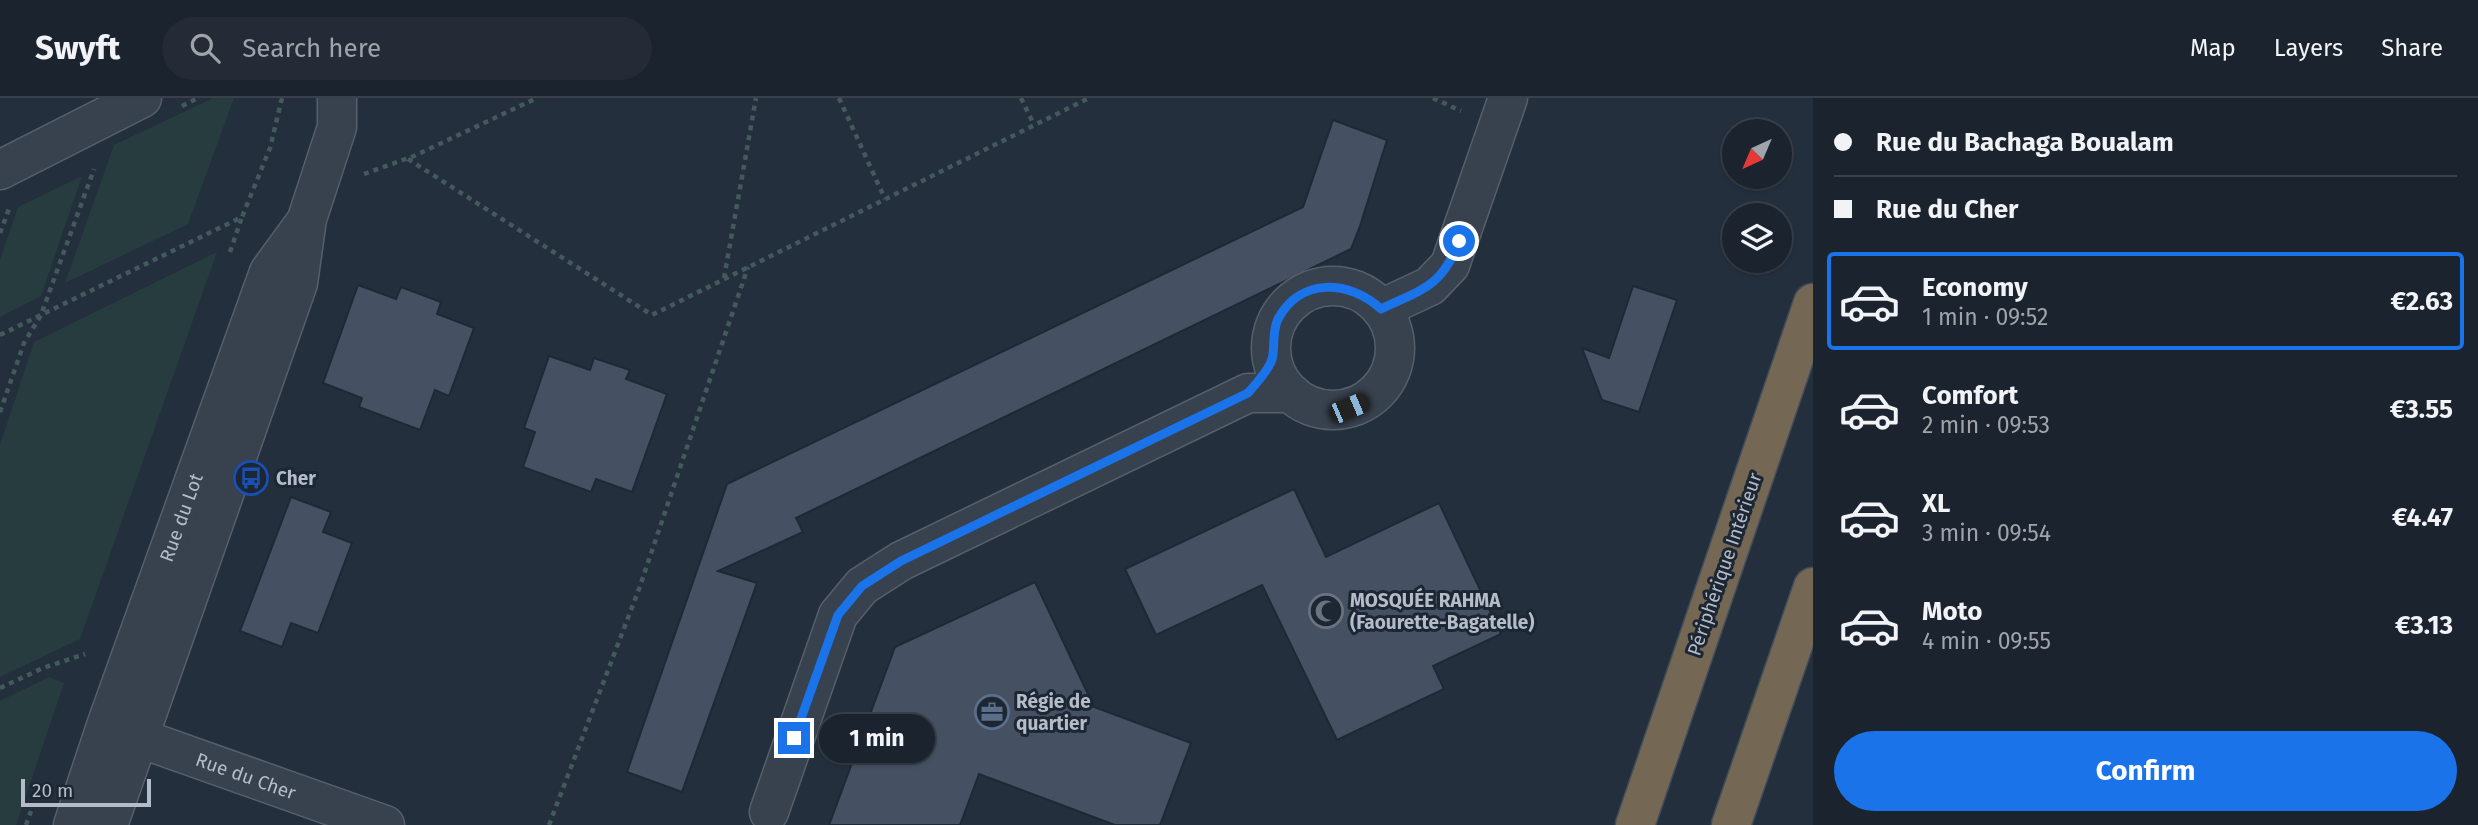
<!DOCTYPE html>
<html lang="en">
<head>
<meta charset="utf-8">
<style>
  :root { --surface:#1b232e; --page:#242b36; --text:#f1f3f6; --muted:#a0a4aa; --line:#39404a; --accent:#1a73e8 }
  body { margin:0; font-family:"Fira Sans",sans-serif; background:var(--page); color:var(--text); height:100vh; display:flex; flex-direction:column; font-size:26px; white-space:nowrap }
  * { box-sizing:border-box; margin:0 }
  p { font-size:23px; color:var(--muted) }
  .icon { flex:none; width:38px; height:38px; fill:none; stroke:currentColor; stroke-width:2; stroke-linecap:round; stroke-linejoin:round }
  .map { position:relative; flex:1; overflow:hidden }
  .drawer { display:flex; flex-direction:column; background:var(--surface); width:665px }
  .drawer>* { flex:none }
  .banner { display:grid; align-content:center; height:154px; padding:0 21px; background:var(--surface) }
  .needle { width:46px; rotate:224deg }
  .buttons { position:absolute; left:1722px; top:21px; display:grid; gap:14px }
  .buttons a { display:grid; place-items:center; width:70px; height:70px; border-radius:50%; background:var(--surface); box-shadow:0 2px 5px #0004,0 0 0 2px var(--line); font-size:35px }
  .scale { position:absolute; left:21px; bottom:18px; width:130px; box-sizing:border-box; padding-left:7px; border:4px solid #b4bcc9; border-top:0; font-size:19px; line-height:24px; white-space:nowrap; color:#b4bcc9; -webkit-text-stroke:5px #1d2633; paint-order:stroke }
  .end { position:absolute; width:32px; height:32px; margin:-16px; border:9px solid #1a73e8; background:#fff; box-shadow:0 0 0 4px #fff }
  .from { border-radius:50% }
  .bubble { position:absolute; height:49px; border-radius:24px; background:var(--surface); box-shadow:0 2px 5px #0004,0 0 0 2px var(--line); font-size:23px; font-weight:700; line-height:49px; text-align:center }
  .car { position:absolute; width:21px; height:42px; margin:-21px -10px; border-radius:9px; box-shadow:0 0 5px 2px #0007; background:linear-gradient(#222 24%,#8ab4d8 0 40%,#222 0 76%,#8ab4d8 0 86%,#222 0) }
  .banner b { display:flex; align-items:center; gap:24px; height:66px; font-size:26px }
  .banner b+b { border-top:2px solid var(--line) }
  .banner i { width:18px; height:18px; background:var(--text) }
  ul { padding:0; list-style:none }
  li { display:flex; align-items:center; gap:21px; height:98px; margin:0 14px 10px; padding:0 7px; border:4px solid transparent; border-radius:7px }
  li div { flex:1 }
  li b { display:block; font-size:26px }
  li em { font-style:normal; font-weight:700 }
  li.active { border-color:var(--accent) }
  li>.icon { width:63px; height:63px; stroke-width:1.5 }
  .cta { display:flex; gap:14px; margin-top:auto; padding:14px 21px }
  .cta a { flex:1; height:80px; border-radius:42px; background:var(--accent); color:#fff; font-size:28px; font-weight:700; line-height:80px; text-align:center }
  header { display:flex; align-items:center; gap:42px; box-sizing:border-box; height:98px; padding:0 35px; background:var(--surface); border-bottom:2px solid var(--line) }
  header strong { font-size:33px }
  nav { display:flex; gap:38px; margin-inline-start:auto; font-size:24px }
  .search { width:490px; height:63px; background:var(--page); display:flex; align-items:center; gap:18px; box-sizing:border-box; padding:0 24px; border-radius:38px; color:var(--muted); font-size:26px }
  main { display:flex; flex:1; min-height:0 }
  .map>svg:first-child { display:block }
</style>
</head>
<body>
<header>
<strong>Swyft</strong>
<div class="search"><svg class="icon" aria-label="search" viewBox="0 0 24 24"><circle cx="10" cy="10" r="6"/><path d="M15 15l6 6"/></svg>Search here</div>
<nav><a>Map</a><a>Layers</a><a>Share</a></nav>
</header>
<main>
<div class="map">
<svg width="1813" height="727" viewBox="0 0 1813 727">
  <rect width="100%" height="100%" fill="#242f3e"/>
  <g fill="#263c3f">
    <path d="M213,0H234L188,126L65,185L114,47Z"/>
    <path d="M82,78L41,198L0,219V162L18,109Z"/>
    <path d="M217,154L80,541L0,579V347L34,244Z"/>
    <path d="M49,579L64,585L16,727H0V603Z"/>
  </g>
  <g fill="#455162" stroke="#1f2835" stroke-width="2">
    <path d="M1333,22L1387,42L1360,128L1351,151L796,420L803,434L718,473L757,485L682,694L627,674L727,386L1303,109Z"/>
    <path d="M358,187L396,201L401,189L441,204L437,216L474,230L449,298L435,292L420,332L359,309L362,300L323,285Z"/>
    <path d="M1633,188L1677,202L1639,314L1602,302L1582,250L1609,260Z"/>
    <path d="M549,258L590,272L594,260L630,272L626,281L667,296L632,394L596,381L591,394L523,369L535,334L524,330Z"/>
    <path d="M1294,391L1326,459L1439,405L1501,536L1433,568L1444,591L1337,642L1262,487L1156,537L1125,471Z"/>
    <path d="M291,399L331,414L323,434L352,445L318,535L291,525L282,549L240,533Z"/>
    <path d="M1035,484L1094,609L1191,645L1160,727H1115L979,676L960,727H829L895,549Z"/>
  </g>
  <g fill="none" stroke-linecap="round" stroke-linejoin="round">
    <g stroke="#565f6c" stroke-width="41">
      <g id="minor">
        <path d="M0,72L142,0"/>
        <circle cx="1333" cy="250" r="62"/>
        <path d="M1381,211L1430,188L1450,167L1508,0"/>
        <path id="s1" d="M114,631L385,727"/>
        <path d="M769,714L838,517L862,488L901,463L1248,295H1291"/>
        <path id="s2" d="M73,727L106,628L269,174L304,126"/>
        <path d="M108,727L298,185L307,121L337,29V0"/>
      </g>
    </g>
    <g stroke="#434c59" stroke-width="41">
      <g id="highway">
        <path d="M1635,727L1813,205"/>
        <path d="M1731,727L1813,489"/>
      </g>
    </g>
    <g stroke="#44595c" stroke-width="4.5" stroke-dasharray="5 5" stroke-linecap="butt">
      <path d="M839,0L885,101"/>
      <path d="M1021,0L1034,27"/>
      <path d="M1433,0L1461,13"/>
      <path d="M182,8L198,0"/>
      <path d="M408,61L652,217L1089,0"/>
      <path d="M364,76L414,58L537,0"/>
      <path d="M0,135L9,111"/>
      <path d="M230,154L242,119"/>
      <path d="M724,180L756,0"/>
      <path d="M0,237L242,119L270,50L282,0"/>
      <path d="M0,314L24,245L41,217L94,71"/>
      <path d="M0,590L43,570L85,556"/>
      <path d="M26,727L31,713"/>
      <path d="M549,727L639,491L748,169"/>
    </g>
    <use href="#minor" stroke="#38414e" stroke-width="38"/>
    <use href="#highway" stroke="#746855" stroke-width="38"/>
  </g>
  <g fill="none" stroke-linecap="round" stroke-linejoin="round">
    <path stroke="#1a73e8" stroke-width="9" d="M794,640L838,517L862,488L901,463L1248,295C1256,286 1266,275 1271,264C1276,254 1271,236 1278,221C1301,179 1349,182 1381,211C1423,191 1442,189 1459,143"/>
  </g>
  <defs>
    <g id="bus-ring" transform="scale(1.75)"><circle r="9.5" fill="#1d2633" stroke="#1a4fb4" stroke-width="1.5"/><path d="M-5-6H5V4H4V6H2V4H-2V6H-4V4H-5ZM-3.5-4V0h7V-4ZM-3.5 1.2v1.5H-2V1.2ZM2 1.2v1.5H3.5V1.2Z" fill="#1a4fb4"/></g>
    <g id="mosque-ring" transform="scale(1.75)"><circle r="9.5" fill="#1d2633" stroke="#6b7280" stroke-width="1.5"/><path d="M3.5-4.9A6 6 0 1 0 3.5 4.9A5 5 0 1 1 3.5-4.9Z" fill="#6b7280"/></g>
    <g id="office-ring" transform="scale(1.75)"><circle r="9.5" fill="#1d2633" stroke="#5c6f8a" stroke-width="1.5"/><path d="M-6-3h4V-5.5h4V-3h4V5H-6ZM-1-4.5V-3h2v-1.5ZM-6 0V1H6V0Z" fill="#5c6f8a"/></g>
  </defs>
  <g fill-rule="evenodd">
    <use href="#bus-ring" x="251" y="380"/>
    <use href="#mosque-ring" x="1326" y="513"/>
    <use href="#office-ring" x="992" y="614"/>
  </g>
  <g text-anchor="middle" stroke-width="6" stroke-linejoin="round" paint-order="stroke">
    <g font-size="19" font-weight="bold" fill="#b4bcc9" stroke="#1d2633" text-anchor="start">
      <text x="276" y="387">Cher</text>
      <text x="1350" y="509">MOSQUÉE RAHMA<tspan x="1350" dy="22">(Faourette-Bagatelle)</tspan></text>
      <text x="1016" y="610">Régie de<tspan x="1016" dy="22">quartier</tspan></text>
    </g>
    <g font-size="19" fill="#b4bcc9" stroke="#1d2633">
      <text dy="7" stroke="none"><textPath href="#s2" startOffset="326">Rue du Lot</textPath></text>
      <text transform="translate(1724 466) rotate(-71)" y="7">Périphérique Intérieur</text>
      <text dy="7" stroke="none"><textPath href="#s1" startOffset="140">Rue du Cher</textPath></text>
    </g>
  </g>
</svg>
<div class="buttons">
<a><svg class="needle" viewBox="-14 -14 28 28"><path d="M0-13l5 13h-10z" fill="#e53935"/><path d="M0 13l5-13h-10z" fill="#a0a4aa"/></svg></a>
<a><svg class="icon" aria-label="layers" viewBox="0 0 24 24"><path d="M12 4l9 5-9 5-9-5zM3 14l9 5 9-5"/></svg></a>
</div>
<div class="scale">20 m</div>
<i class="end from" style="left:1459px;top:143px"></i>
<i class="end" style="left:794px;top:640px"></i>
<div class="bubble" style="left:819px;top:616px;width:116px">1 min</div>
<i class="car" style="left:1349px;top:310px;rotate:67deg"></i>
</div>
<section class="drawer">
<div class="banner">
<b><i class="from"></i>Rue du Bachaga Boualam</b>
<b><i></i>Rue du Cher</b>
</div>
<ul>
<li class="active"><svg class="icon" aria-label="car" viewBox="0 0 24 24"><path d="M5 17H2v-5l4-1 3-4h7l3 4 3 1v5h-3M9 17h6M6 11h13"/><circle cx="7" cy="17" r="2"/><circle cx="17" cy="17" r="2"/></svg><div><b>Economy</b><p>1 min · 09:52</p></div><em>€2.63</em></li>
<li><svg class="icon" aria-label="car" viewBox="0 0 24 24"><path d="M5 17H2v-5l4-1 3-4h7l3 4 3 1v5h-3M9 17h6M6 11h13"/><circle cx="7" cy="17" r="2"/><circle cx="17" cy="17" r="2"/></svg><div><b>Comfort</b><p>2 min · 09:53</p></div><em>€3.55</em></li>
<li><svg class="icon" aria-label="car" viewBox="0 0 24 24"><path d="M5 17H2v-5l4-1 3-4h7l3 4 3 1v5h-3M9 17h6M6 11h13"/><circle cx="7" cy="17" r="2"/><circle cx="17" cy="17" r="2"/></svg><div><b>XL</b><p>3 min · 09:54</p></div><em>€4.47</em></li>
<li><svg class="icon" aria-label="car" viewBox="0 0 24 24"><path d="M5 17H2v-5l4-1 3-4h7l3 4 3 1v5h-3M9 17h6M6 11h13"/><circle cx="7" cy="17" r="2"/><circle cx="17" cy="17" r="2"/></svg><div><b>Moto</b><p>4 min · 09:55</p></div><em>€3.13</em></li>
</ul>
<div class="cta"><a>Confirm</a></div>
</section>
</main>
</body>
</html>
